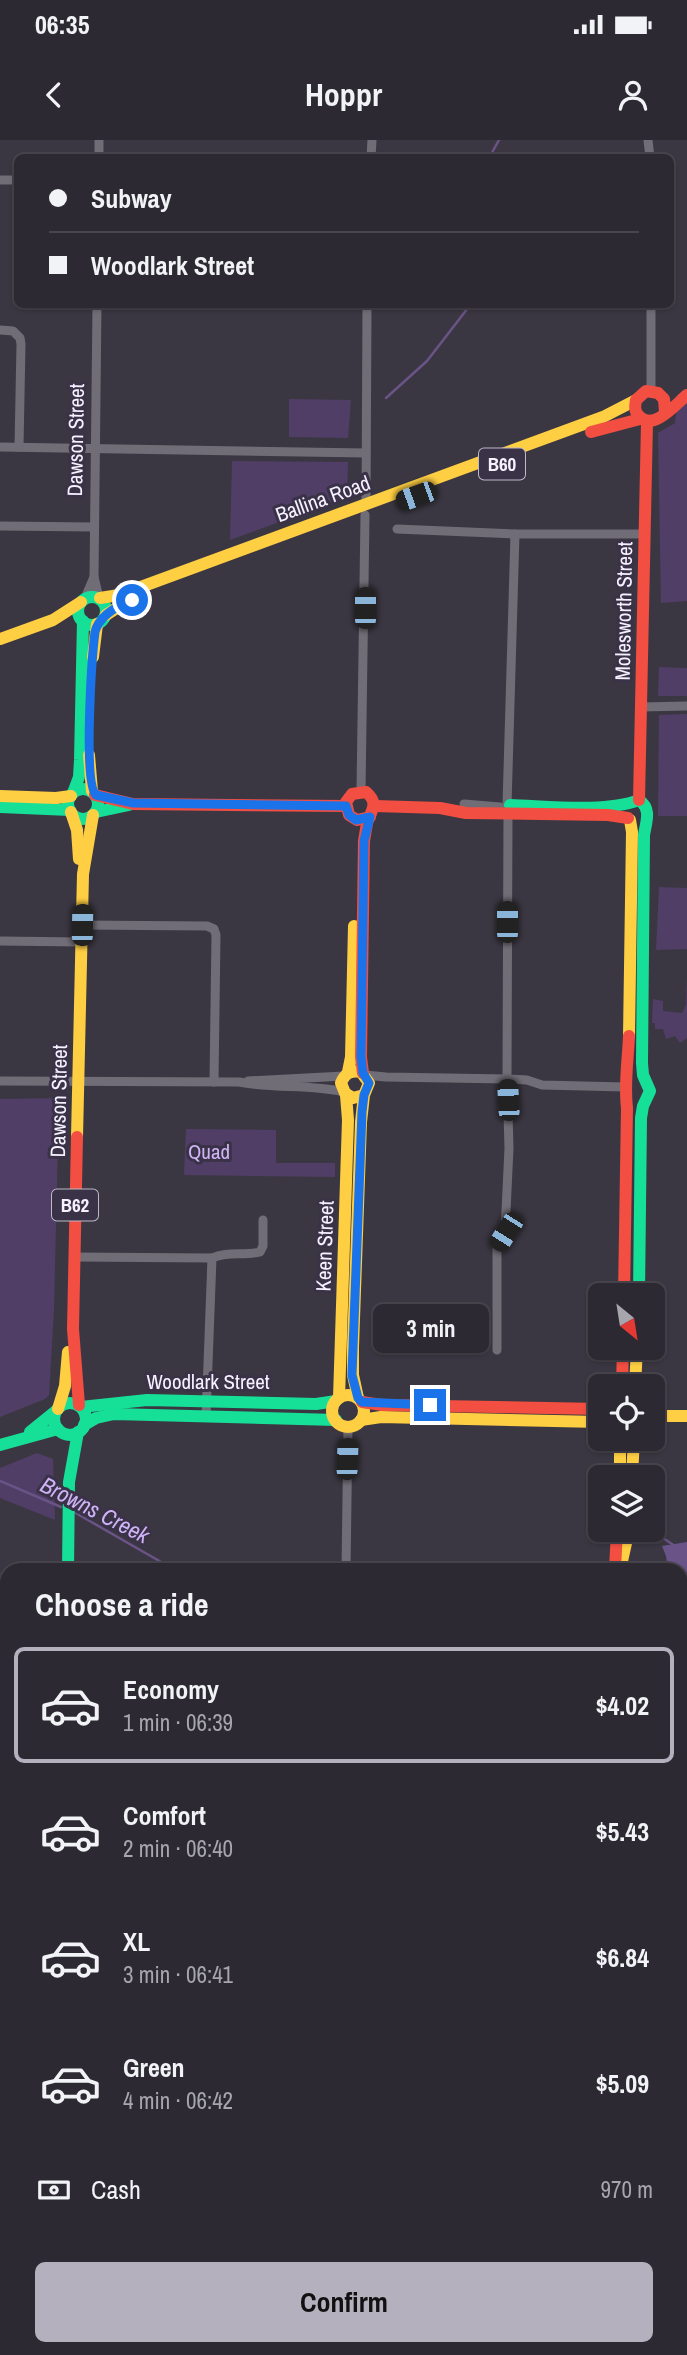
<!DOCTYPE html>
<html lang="en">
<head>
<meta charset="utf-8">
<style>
  :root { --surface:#2c2932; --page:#34313a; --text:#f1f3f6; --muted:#a6a6ac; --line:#48454d; --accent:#b5b0bd }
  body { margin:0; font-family:"Archivo Narrow",sans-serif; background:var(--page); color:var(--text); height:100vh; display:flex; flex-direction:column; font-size:26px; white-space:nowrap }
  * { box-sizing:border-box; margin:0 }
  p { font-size:23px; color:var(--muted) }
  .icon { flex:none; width:38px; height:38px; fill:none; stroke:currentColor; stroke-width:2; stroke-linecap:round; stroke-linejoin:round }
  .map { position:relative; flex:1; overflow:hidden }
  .panel { position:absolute; left:0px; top:1423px; width:688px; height:793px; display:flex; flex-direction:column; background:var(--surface); border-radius:21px 21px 0 0; box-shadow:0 2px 5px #0004,0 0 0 2px var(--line) }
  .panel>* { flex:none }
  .guide { position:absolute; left:14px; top:14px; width:660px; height:154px; border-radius:10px; box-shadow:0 2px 5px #0004,0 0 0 2px var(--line); display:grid; align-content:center; height:154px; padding:0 35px; background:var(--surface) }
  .needle { width:46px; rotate:150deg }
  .tools { position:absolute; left:588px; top:1143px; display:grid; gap:14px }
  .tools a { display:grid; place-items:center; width:77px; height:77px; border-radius:10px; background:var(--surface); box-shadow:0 2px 5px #0004,0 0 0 2px var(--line); font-size:35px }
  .end { position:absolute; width:32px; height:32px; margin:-16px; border:9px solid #1a73e8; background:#fff; box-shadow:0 0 0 4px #fff }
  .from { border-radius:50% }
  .bubble { position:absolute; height:49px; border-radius:10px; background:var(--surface); box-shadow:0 2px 5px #0004,0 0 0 2px var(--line); font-size:23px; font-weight:800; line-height:49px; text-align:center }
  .car { position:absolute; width:21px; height:42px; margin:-21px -10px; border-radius:9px; box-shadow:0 0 5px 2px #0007; background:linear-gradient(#222 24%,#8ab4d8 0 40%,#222 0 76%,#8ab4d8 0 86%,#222 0) }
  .guide b { display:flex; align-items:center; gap:24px; height:66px; font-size:26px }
  .guide b+b { border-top:2px solid var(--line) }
  .guide i { width:18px; height:18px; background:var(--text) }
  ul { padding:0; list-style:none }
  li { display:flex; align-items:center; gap:21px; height:116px; margin:0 14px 10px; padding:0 21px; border:4px solid transparent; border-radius:10px }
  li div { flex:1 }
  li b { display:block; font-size:26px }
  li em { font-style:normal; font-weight:800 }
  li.on { border-color:var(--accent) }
  li>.icon { width:63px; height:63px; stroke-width:1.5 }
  h2 { padding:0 35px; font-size:32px; line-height:84px }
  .pay { display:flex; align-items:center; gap:18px; height:77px; padding:0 35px; font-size:26px }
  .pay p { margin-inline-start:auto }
  .button { display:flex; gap:14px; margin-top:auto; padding:14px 35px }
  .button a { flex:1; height:80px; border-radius:10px; background:var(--accent); color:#111; font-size:28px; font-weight:800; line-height:80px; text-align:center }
  .status { display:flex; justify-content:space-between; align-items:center; height:49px; padding:0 35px; background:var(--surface); direction:ltr }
  .status svg { height:19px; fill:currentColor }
  header { display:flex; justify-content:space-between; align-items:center; height:91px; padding:0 35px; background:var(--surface); font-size:32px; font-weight:800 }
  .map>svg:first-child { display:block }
</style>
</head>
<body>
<div class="status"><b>06:35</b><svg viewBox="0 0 49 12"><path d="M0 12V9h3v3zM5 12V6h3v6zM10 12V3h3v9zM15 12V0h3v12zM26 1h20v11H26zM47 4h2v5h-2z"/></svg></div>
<header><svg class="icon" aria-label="back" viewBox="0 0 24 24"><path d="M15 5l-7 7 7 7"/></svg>Hoppr<svg class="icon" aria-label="person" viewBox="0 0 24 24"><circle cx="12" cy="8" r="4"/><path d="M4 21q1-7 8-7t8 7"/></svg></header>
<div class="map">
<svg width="687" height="2215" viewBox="0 0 687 2215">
  <rect width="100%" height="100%" fill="#3b3742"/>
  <g fill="#503e67">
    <path d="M289,259L351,260L348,298L289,297Z"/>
    <path d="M687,261V461L661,463L658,293L675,283L677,265Z"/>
    <path d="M232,321L348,322L347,357L230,400Z"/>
    <path d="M659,527L687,528V556H658Z"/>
    <path d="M687,574V676H658L659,575Z"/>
    <path d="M659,747L687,748V809L656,810Z"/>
    <path d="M687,837V898L680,903L675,896L666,899L663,889H655V883H652L653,859L663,861V871L682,873L686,865Z"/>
    <path d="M59,958L54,1169L49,1255L45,1259L0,1277V959Z"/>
    <path d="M186,989L276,990V1023H335V1037L184,1035Z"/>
    <path d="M37,1313L53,1319L55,1380L0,1358V1328Z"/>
    <rect x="0" y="1535" width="7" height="220"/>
    <path d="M681,1735L687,1736V1888L681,1882Z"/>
    <path d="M104,2209L434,2208V2209L432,2215H93Z"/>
  </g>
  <g fill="#695387">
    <path d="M687,1402V1508L681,1523V1430H668L666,1416L662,1406Z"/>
    <path d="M681,1669H687V1736L681,1735Z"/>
    <path d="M681,1882L687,1888V1946L681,1938Z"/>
  </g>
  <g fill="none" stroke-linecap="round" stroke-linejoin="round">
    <g stroke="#695387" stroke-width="2.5">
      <path d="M489,18L499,0"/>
      <path d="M386,258L427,221L471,164"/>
      <path d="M0,1341L61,1367"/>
      <path d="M74,1372L175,1430"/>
      <path d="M663,1398L675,1406"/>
      <path d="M0,1726L7,1722"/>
    </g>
    <path stroke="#695387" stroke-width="14" d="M475,2215L477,2208"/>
    <g stroke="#716d77" stroke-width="9">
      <path d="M648,0L650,18"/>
      <path d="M99,18V0"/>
      <path d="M371,18L372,0"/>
      <path d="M0,40H18"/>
      <path d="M97,164L94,437L99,458"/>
      <path d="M651,164V251"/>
      <path d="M0,190L13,191L20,198L21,204L19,307"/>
      <path d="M0,307L366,313"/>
      <path d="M366,364L367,164"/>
      <path d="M0,386L94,387"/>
      <path d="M397,389L515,394H644"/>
      <path d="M85,458L94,437"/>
      <path d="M641,567L687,566"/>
      <path d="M361,651L365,375"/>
      <path d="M464,664L500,667L508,673L507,939L509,1008L505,1092L497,1105V1210"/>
      <path d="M507,665L515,394"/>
      <path d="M82,785L207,786L214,789L216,795L214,942"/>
      <path d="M0,801L81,802"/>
      <path d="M365,935L386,937L507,939L527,940L542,945L625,947"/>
      <path d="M0,941L239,942C274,949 310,944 344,952"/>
      <path d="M248,941L344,936"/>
      <path d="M74,1117L212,1118"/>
      <path d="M206,1277L212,1118C227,1111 244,1116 260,1112L263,1106V1080"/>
      <path d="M346,1430L348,1286"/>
      <path d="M0,2105L7,2100"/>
      <path d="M681,2168L687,2166"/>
    </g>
    <g stroke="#16e098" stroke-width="12">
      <circle cx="92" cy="471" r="14"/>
      <circle cx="83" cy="664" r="15"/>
      <path d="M73,653L79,637L80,620L83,481"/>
      <path d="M639,660C652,669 646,682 644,695L642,923L643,935L650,951L643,966L641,978L639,1155"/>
      <path d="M510,665C547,666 605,673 639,660"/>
      <path d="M0,667L70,670"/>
      <path d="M96,672L129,665"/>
      <circle cx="70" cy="1279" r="16"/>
      <path d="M81,1267L147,1260L316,1264L336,1261"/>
      <path d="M84,1285L96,1278L114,1274L336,1280"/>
      <path d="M30,1292L56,1271"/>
      <path d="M0,1305L58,1289"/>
      <path d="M68,1430L69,1342L78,1292"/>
      <path d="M0,1932L7,1928"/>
      <path d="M681,2197L687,2213"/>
      <path d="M65,2215L75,2208"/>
    </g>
    <g stroke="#ffcf43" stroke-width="12">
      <path d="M100,458L119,455L603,277L636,260"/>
      <path d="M106,475L123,464L139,458"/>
      <path d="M0,499L53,480L81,462"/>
      <path d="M93,517L97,484"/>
      <path d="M89,615L92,651"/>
      <path d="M0,656L56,658L71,656"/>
      <path d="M71,672L77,690L79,719"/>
      <path d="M629,896L632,692L630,680"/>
      <path d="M348,932L351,917L354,786"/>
      <path d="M77,997L83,734L93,675"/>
      <path d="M635,1246L637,1208"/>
      <circle cx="348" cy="1271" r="16"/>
      <path d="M339,1258L348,980L346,955"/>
      <path d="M358,1258L353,1235V1207L361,982L364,955L369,943L361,932C351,930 345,933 341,943L345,953L353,958L364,955"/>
      <path d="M58,1269L65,1246L68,1212"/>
      <path d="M653,1276H687"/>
      <path d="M361,1280L381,1277L600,1282"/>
      <path d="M620,1298V1337"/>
      <path d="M632,1337L634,1298"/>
      <path d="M620,1430L629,1390"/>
      <path d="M0,1923L7,1918"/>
    </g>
    <g stroke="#f24e42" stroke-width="12">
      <path d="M665,272L664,259L658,253L646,251L636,260C635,266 634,271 639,276C653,292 676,264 687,255"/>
      <path d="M591,292L640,279"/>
      <path d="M95,655L133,664L346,666"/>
      <path d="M639,660L647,282"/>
      <path d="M375,666L440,668L466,673L608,675L628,678"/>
      <path d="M363,933L361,917L364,701C365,695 366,689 367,683C372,669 379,663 366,652L352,654L346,662L349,675L357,680L370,677"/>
      <path d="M77,997L73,1189L79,1265"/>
      <path d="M624,1155L627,968C624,944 628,920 629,896"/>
      <path d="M622,1246L623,1208"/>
      <path d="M362,1262L382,1265L600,1269"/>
      <path d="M615,1429L617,1390"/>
    </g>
  </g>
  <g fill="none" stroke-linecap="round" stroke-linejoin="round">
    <path stroke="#1a73e8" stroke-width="9" d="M132,460C117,466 99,476 95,492C92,516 83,642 96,655L133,663L346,666L349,675L356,680L370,677L364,701L361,917L363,933L369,943L364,955L362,972L352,1235L358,1258L362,1262L430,1265"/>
  </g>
  <g text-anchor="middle" stroke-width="6" stroke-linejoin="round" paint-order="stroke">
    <g fill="#3a3247" stroke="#beb8c8" stroke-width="2">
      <rect x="479" y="308.5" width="46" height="31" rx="5"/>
      <rect x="52" y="1049.5" width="46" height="31" rx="5"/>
    </g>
    <g font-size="19" font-weight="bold" fill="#f6f1ff">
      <text x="502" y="331">B60</text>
      <text x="75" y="1072">B62</text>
    </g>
    <g font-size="21" fill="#f6f1ff" stroke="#3a3247">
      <text transform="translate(76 300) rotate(-89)" y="7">Dawson Street</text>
      <text transform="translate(323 359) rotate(-20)" y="7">Ballina Road</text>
      <text transform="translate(624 471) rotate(-89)" y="7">Molesworth Street</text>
      <text transform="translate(59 961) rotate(-89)" y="7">Dawson Street</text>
      <text transform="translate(325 1106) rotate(-88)" y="7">Keen Street</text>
      <text x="208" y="1249">Woodlark Street</text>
    </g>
    <g font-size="21" fill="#d0b5f7" stroke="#3a3247">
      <text x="209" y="1019">Quad</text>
    </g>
    <g font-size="23" font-style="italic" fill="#ceb3f6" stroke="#3a3247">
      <text transform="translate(95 1370) rotate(27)" y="8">Browns Creek</text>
    </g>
  </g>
</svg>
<div class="tools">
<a><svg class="needle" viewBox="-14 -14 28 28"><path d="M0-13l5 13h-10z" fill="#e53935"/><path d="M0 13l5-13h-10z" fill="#a6a6ac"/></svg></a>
<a><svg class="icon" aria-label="locate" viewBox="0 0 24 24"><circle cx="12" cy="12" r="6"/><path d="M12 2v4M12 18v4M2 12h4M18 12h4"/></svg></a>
<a><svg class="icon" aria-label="layers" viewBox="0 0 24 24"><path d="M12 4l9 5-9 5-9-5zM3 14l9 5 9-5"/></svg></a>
</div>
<i class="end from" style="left:132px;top:460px"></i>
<i class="end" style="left:430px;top:1265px"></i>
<div class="bubble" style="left:373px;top:1164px;width:116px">3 min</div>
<i class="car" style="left:416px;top:356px;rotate:250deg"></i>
<i class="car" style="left:365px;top:468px;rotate:0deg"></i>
<i class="car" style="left:507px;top:782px;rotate:0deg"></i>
<i class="car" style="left:82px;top:785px;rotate:1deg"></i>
<i class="car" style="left:508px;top:960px;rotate:357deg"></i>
<i class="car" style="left:506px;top:1092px;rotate:212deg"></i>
<i class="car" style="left:347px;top:1319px;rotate:2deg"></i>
<div class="guide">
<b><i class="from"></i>Subway</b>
<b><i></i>Woodlark Street</b>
</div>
<section class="panel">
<h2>Choose a ride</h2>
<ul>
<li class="on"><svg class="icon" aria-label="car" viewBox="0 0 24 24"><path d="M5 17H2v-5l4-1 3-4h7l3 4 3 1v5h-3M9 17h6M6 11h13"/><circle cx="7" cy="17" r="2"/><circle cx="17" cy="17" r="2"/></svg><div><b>Economy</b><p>1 min · 06:39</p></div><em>$4.02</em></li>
<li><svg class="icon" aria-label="car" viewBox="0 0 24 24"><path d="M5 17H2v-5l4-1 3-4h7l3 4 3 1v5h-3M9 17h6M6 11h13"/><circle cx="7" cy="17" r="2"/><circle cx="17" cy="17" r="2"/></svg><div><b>Comfort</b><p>2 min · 06:40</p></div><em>$5.43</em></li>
<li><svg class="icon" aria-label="car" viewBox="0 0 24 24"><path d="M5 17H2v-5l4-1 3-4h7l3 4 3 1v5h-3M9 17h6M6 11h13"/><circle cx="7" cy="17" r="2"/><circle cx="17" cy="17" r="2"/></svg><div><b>XL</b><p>3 min · 06:41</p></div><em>$6.84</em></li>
<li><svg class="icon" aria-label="car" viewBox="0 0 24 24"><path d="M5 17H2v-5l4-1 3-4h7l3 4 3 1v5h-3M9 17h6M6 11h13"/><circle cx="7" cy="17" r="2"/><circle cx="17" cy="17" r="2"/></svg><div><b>Green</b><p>4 min · 06:42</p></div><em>$5.09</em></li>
</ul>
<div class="pay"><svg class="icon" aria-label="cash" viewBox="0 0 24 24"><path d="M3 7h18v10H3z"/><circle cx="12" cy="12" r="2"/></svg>Cash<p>970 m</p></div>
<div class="button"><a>Confirm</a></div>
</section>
</div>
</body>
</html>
